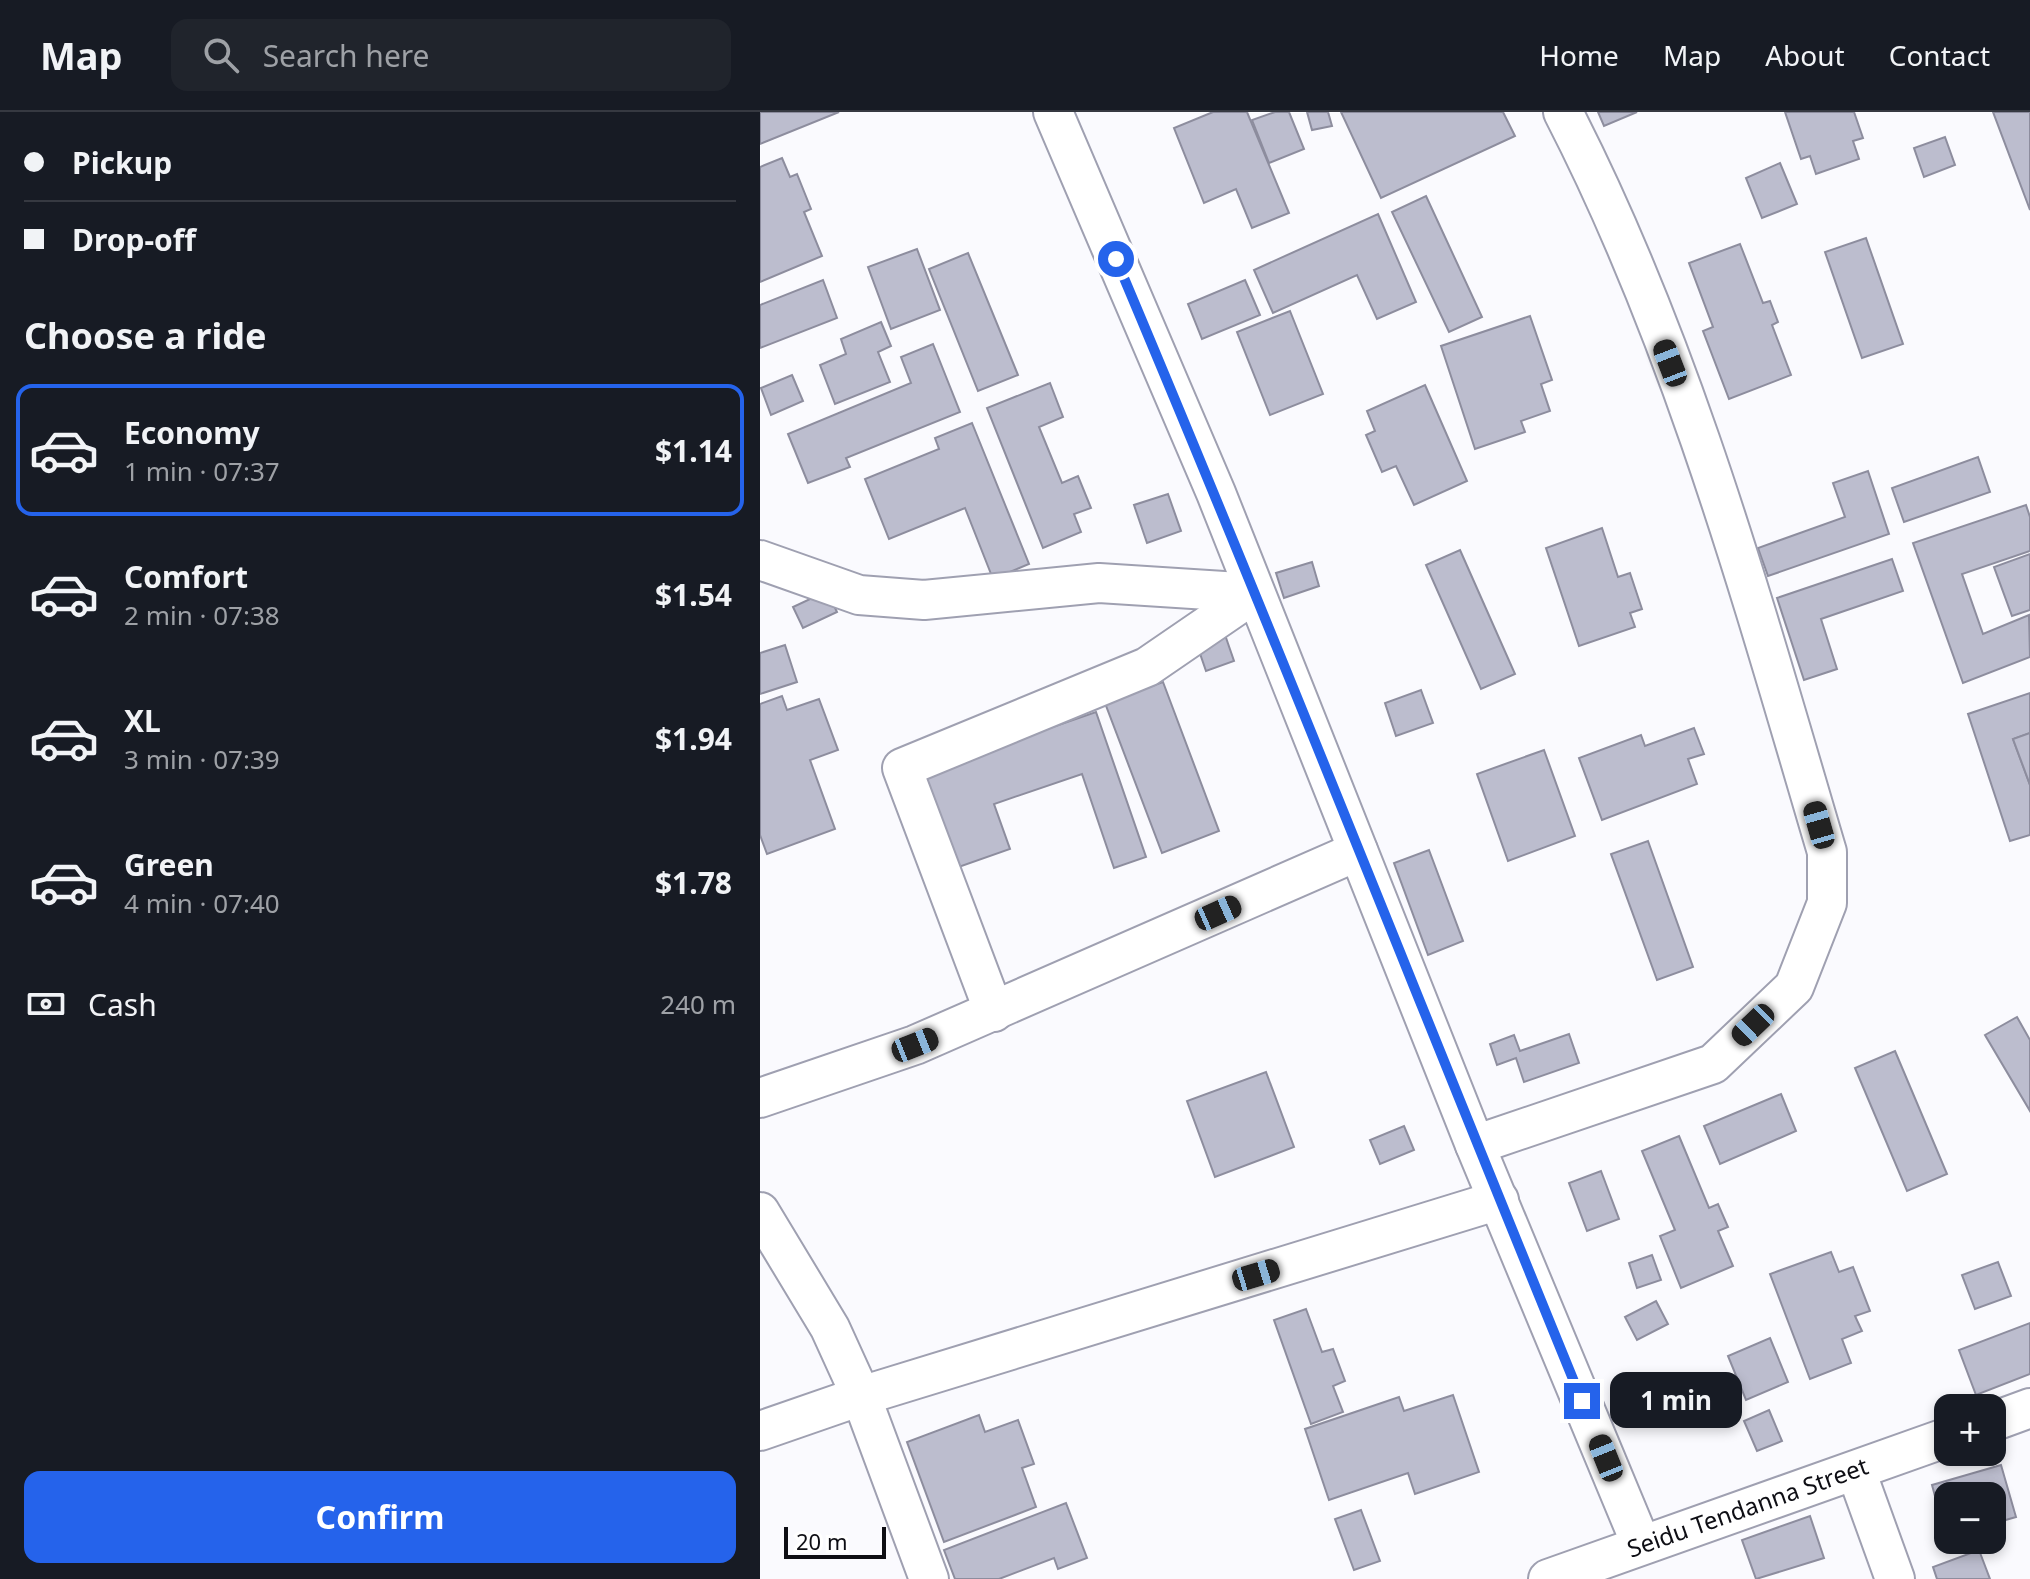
<!DOCTYPE html>
<html lang="en">
<head>
<meta charset="utf-8">
<style>
  :root { --surface:#171b24; --page:#20242c; --text:#f1f3f6; --muted:#9ea1a6; --line:#363941; --accent:#2563eb }
  body { margin:0; font-family:"Noto Sans",sans-serif; background:var(--page); color:var(--text); height:100vh; display:flex; flex-direction:column; font-size:30px; white-space:nowrap }
  * { box-sizing:border-box; margin:0 }
  p { font-size:26px; color:var(--muted) }
  .icon { flex:none; width:44px; height:44px; fill:none; stroke:currentColor; stroke-width:2; stroke-linecap:round; stroke-linejoin:round }
  .map { position:relative; flex:1; overflow:hidden }
  .drawer { display:flex; flex-direction:column; background:var(--surface); width:760px }
  .drawer>* { flex:none }
  .guide { display:grid; align-content:center; height:176px; padding:0 24px; background:var(--surface) }
  .fabs { position:absolute; left:1174px; top:1282px; display:grid; gap:16px }
  .fabs a { display:grid; place-items:center; width:72px; height:72px; border-radius:16px; background:var(--surface); box-shadow:0 4px 12px #0003; font-size:40px }
  .scale { position:absolute; left:24px; bottom:20px; width:102px; box-sizing:border-box; padding-left:8px; border:4px solid #0e0e14; border-top:0; font-size:22px; line-height:28px; white-space:nowrap; color:#0e0e14; -webkit-text-stroke:6px #fff; paint-order:stroke }
  .end { position:absolute; width:36px; height:36px; margin:-18px; border:10px solid #2563eb; background:#fff; box-shadow:0 0 0 4px #fff }
  .from { border-radius:50% }
  .bubble { position:absolute; height:56px; border-radius:16px; background:var(--surface); box-shadow:0 4px 12px #0003; font-size:26px; font-weight:700; line-height:56px; text-align:center }
  .car { position:absolute; width:24px; height:48px; margin:-24px -12px; border-radius:10px; box-shadow:0 0 6px 2px #0007; background:linear-gradient(#222 24%,#8ab4d8 0 40%,#222 0 76%,#8ab4d8 0 86%,#222 0) }
  .guide b { display:flex; align-items:center; gap:28px; height:76px; font-size:30px }
  .guide b+b { border-top:2px solid var(--line) }
  .guide i { width:20px; height:20px; background:var(--text) }
  ul { padding:0; list-style:none }
  li { display:flex; align-items:center; gap:24px; height:132px; margin:0 16px 12px; padding:0 8px; border:4px solid transparent; border-radius:16px }
  li div { flex:1 }
  li b { display:block; font-size:30px }
  li em { font-style:normal; font-weight:700 }
  li.active { border-color:var(--accent) }
  li>.icon { width:72px; height:72px; stroke-width:1.5 }
  h2 { padding:0 24px; font-size:36px; line-height:96px }
  .pay { display:flex; align-items:center; gap:20px; height:88px; padding:0 24px; font-size:30px }
  .pay p { margin-inline-start:auto }
  .button { display:flex; gap:16px; margin-top:auto; padding:16px 24px }
  .button a { flex:1; height:92px; border-radius:16px; background:var(--accent); color:#fff; font-size:32px; font-weight:700; line-height:92px; text-align:center }
  header { display:flex; align-items:center; gap:48px; box-sizing:border-box; height:112px; padding:0 40px; background:var(--surface); border-bottom:2px solid var(--line) }
  header strong { font-size:38px }
  nav { display:flex; gap:44px; margin-inline-start:auto; font-size:28px }
  .search { width:560px; height:72px; background:var(--page); display:flex; align-items:center; gap:20px; box-sizing:border-box; padding:0 28px; border-radius:16px; color:var(--muted); font-size:30px }
  main { display:flex; flex:1; min-height:0 }
  .map>svg:first-child { display:block }
</style>
</head>
<body>
<header>
<strong>Map</strong>
<div class="search"><svg class="icon" aria-label="search" viewBox="0 0 24 24"><circle cx="10" cy="10" r="6"/><path d="M15 15l6 6"/></svg>Search here</div>
<nav><a>Home</a><a>Map</a><a>About</a><a>Contact</a></nav>
</header>
<main>
<section class="drawer">
<div class="guide">
<b><i class="from"></i>Pickup</b>
<b><i></i>Drop-off</b>
</div>
<h2>Choose a ride</h2>
<ul>
<li class="active"><svg class="icon" aria-label="car" viewBox="0 0 24 24"><path d="M5 17H2v-5l4-1 3-4h7l3 4 3 1v5h-3M9 17h6M6 11h13"/><circle cx="7" cy="17" r="2"/><circle cx="17" cy="17" r="2"/></svg><div><b>Economy</b><p>1 min · 07:37</p></div><em>$1.14</em></li>
<li><svg class="icon" aria-label="car" viewBox="0 0 24 24"><path d="M5 17H2v-5l4-1 3-4h7l3 4 3 1v5h-3M9 17h6M6 11h13"/><circle cx="7" cy="17" r="2"/><circle cx="17" cy="17" r="2"/></svg><div><b>Comfort</b><p>2 min · 07:38</p></div><em>$1.54</em></li>
<li><svg class="icon" aria-label="car" viewBox="0 0 24 24"><path d="M5 17H2v-5l4-1 3-4h7l3 4 3 1v5h-3M9 17h6M6 11h13"/><circle cx="7" cy="17" r="2"/><circle cx="17" cy="17" r="2"/></svg><div><b>XL</b><p>3 min · 07:39</p></div><em>$1.94</em></li>
<li><svg class="icon" aria-label="car" viewBox="0 0 24 24"><path d="M5 17H2v-5l4-1 3-4h7l3 4 3 1v5h-3M9 17h6M6 11h13"/><circle cx="7" cy="17" r="2"/><circle cx="17" cy="17" r="2"/></svg><div><b>Green</b><p>4 min · 07:40</p></div><em>$1.78</em></li>
</ul>
<div class="pay"><svg class="icon" aria-label="cash" viewBox="0 0 24 24"><path d="M3 7h18v10H3z"/><circle cx="12" cy="12" r="2"/></svg>Cash<p>240 m</p></div>
<div class="button"><a>Confirm</a></div>
</section>
<div class="map">
<svg width="1270" height="1467" viewBox="0 0 1270 1467">
  <rect width="100%" height="100%" fill="#fafafe"/>
  <g fill="#bcbdce" stroke="#8d8d9e" stroke-width="2">
    <path d="M0,0H79L0,32Z"/>
    <path d="M453,0H487L529,101L492,116L476,77L444,91L414,16Z"/>
    <path d="M515,0H529L544,37L509,51L492,8Z"/>
    <path d="M547,0H568L572,14L552,18Z"/>
    <path d="M581,0H743L755,24L621,86Z"/>
    <path d="M838,0H877L844,14Z"/>
    <path d="M1025,0H1094L1103,26L1093,29L1099,47L1056,62L1050,44L1041,47Z"/>
    <path d="M1233,0H1270V98Z"/>
    <path d="M1185,25L1195,53L1164,65L1154,36Z"/>
    <path d="M22,46L30,65L37,62L51,97L44,100L62,144L0,170V55Z"/>
    <path d="M1020,51L1037,92L1002,106L986,66Z"/>
    <path d="M666,84L722,205L689,220L632,100Z"/>
    <path d="M618,102L656,190L617,207L597,163L513,201L494,158Z"/>
    <path d="M1106,126L1143,232L1102,246L1065,140Z"/>
    <path d="M980,132L1003,191L1010,189L1018,210L1012,213L1031,263L969,287L943,219L953,215L929,151Z"/>
    <path d="M157,137L180,198L131,217L108,155Z"/>
    <path d="M208,141L258,263L218,279L169,157Z"/>
    <path d="M63,168L77,206L0,236V193Z"/>
    <path d="M485,168L500,203L442,227L428,192Z"/>
    <path d="M530,199L563,282L510,303L477,220Z"/>
    <path d="M770,204L792,268L781,272L790,299L761,309L765,320L715,337L681,234Z"/>
    <path d="M121,210L131,234L118,240L130,270L75,292L60,253L86,242L81,227Z"/>
    <path d="M173,232L200,300L86,346L90,355L48,371L28,322L151,271L141,245Z"/>
    <path d="M32,263L43,289L11,303L1,276Z"/>
    <path d="M290,271L303,305L279,315L302,371L318,364L331,396L314,402L321,420L283,436L227,296Z"/>
    <path d="M665,273L707,369L654,393L636,354L622,360L606,323L615,319L607,299Z"/>
    <path d="M212,311L269,452L233,467L205,396L129,427L105,367L179,337L175,326Z"/>
    <path d="M1218,345L1230,380L1144,410L1132,376Z"/>
    <path d="M1108,359L1129,422L1008,464L998,436L1085,405L1073,371Z"/>
    <path d="M408,382L421,419L387,431L374,393Z"/>
    <path d="M1266,393L1270,405V439L1202,462L1223,522L1269,503L1270,545L1203,571L1153,431Z"/>
    <path d="M842,416L858,465L870,461L882,497L870,501L875,515L819,534L786,436Z"/>
    <path d="M700,438L755,562L721,577L666,453Z"/>
    <path d="M1270,442V498L1252,504L1234,455Z"/>
    <path d="M1132,447L1143,479L1061,507L1077,557L1044,568L1017,486Z"/>
    <path d="M552,450L559,474L524,486L516,461Z"/>
    <path d="M67,479L77,500L43,516L33,495Z"/>
    <path d="M463,517L474,549L446,559L435,527Z"/>
    <path d="M25,533L37,570L0,582V541Z"/>
    <path d="M403,570L459,719L402,741L345,591Z"/>
    <path d="M661,578L673,611L636,624L625,591Z"/>
    <path d="M1270,581V621L1253,627L1270,673V723L1250,729L1208,602Z"/>
    <path d="M22,584L27,598L59,587L78,638L50,648L75,717L7,742L0,723V592Z"/>
    <path d="M336,600L386,745L354,756L322,662L234,692L250,737L193,757L160,661Z"/>
    <path d="M934,616L944,642L928,647L937,672L842,708L819,646L881,623L885,634Z"/>
    <path d="M1270,621V673L1253,627Z"/>
    <path d="M784,638L815,724L748,749L717,662Z"/>
    <path d="M888,729L933,855L897,868L851,742Z"/>
    <path d="M669,738L703,829L668,843L634,751Z"/>
    <path d="M1257,905L1270,928V999L1225,923Z"/>
    <path d="M809,922L819,951L764,970L756,946L737,953L730,932L754,923L760,939Z"/>
    <path d="M1135,939L1187,1062L1147,1079L1095,956Z"/>
    <path d="M506,960L534,1035L455,1065L427,989Z"/>
    <path d="M1021,982L1036,1019L960,1052L944,1014Z"/>
    <path d="M644,1014L654,1038L620,1052L610,1028Z"/>
    <path d="M919,1024L949,1096L958,1092L968,1115L958,1119L973,1154L921,1176L900,1124L915,1118L882,1039Z"/>
    <path d="M841,1059L859,1107L827,1119L809,1071Z"/>
    <path d="M1071,1140L1079,1160L1093,1155L1110,1199L1095,1204L1102,1219L1082,1227L1091,1251L1050,1267L1010,1162Z"/>
    <path d="M892,1143L901,1168L877,1176L869,1151Z"/>
    <path d="M1238,1150L1251,1184L1215,1197L1202,1163Z"/>
    <path d="M896,1189L908,1212L877,1228L865,1205Z"/>
    <path d="M546,1197L562,1240L573,1237L585,1269L573,1274L583,1300L551,1312L514,1208Z"/>
    <path d="M1270,1211V1262L1216,1283L1199,1238Z"/>
    <path d="M1010,1226L1028,1270L986,1288L968,1244Z"/>
    <path d="M693,1283L719,1360L655,1382L648,1361L569,1388L545,1317L639,1285L644,1299Z"/>
    <path d="M1009,1298L1022,1329L997,1339L984,1309Z"/>
    <path d="M219,1303L225,1320L258,1308L274,1352L262,1356L276,1395L184,1430L147,1330Z"/>
    <path d="M1241,1353L1256,1405L1232,1412V1384H1188L1186,1425L1172,1373Z"/>
    <path d="M306,1391L327,1446L298,1457L294,1446L239,1467H195L184,1438Z"/>
    <path d="M601,1398L620,1449L594,1458L575,1407Z"/>
    <path d="M1050,1404L1064,1446L996,1467L982,1428Z"/>
    <path d="M1219,1438L1230,1467H1177L1173,1455Z"/>
  </g>
  <g fill="none" stroke-linecap="round" stroke-linejoin="round">
    <g stroke="#9fa0b1" stroke-width="42">
      <g id="street">
        <path d="M293,0L456,381L715,1033L881,1432"/>
        <path d="M0,448L99,483L164,488L339,471L495,481"/>
        <path d="M234,900L142,656L387,555L495,481"/>
        <path d="M0,986L155,933L598,739"/>
        <path d="M715,1033L953,952L1034,875L1067,791V740C993,490 923,233 803,0"/>
        <path d="M0,1100L70,1216L101,1284L169,1467"/>
        <path d="M1232,1310L1270,1296"/>
        <path d="M0,1319L101,1284L739,1088"/>
        <path d="M1096,1359L1135,1467"/>
        <path id="s1" d="M788,1467L1188,1325"/>
      </g>
    </g>
    <use href="#street" stroke="#fff" stroke-width="38"/>
  </g>
  <g fill="none" stroke-linecap="round" stroke-linejoin="round">
    <path stroke="#2563eb" stroke-width="10" d="M356,147C516,526 666,908 822,1289"/>
  </g>
  <g text-anchor="middle" stroke-width="6" stroke-linejoin="round" paint-order="stroke">
    <g font-size="24" fill="#0e0e14" stroke="#fff">
      <text dy="8" stroke="none"><textPath href="#s1" startOffset="212">Seidu Tendanna Street</textPath></text>
    </g>
  </g>
</svg>
<div class="fabs">
<a>+</a>
<a>−</a>
</div>
<div class="scale">20 m</div>
<i class="end from" style="left:356px;top:147px"></i>
<i class="end" style="left:822px;top:1289px"></i>
<div class="bubble" style="left:850px;top:1260px;width:132px">1 min</div>
<i class="car" style="left:910px;top:251px;rotate:339deg"></i>
<i class="car" style="left:1059px;top:713px;rotate:344deg"></i>
<i class="car" style="left:458px;top:801px;rotate:66deg"></i>
<i class="car" style="left:993px;top:913px;rotate:226deg"></i>
<i class="car" style="left:155px;top:933px;rotate:68deg"></i>
<i class="car" style="left:496px;top:1163px;rotate:73deg"></i>
<i class="car" style="left:846px;top:1346px;rotate:338deg"></i>
</div>
</main>
</body>
</html>
